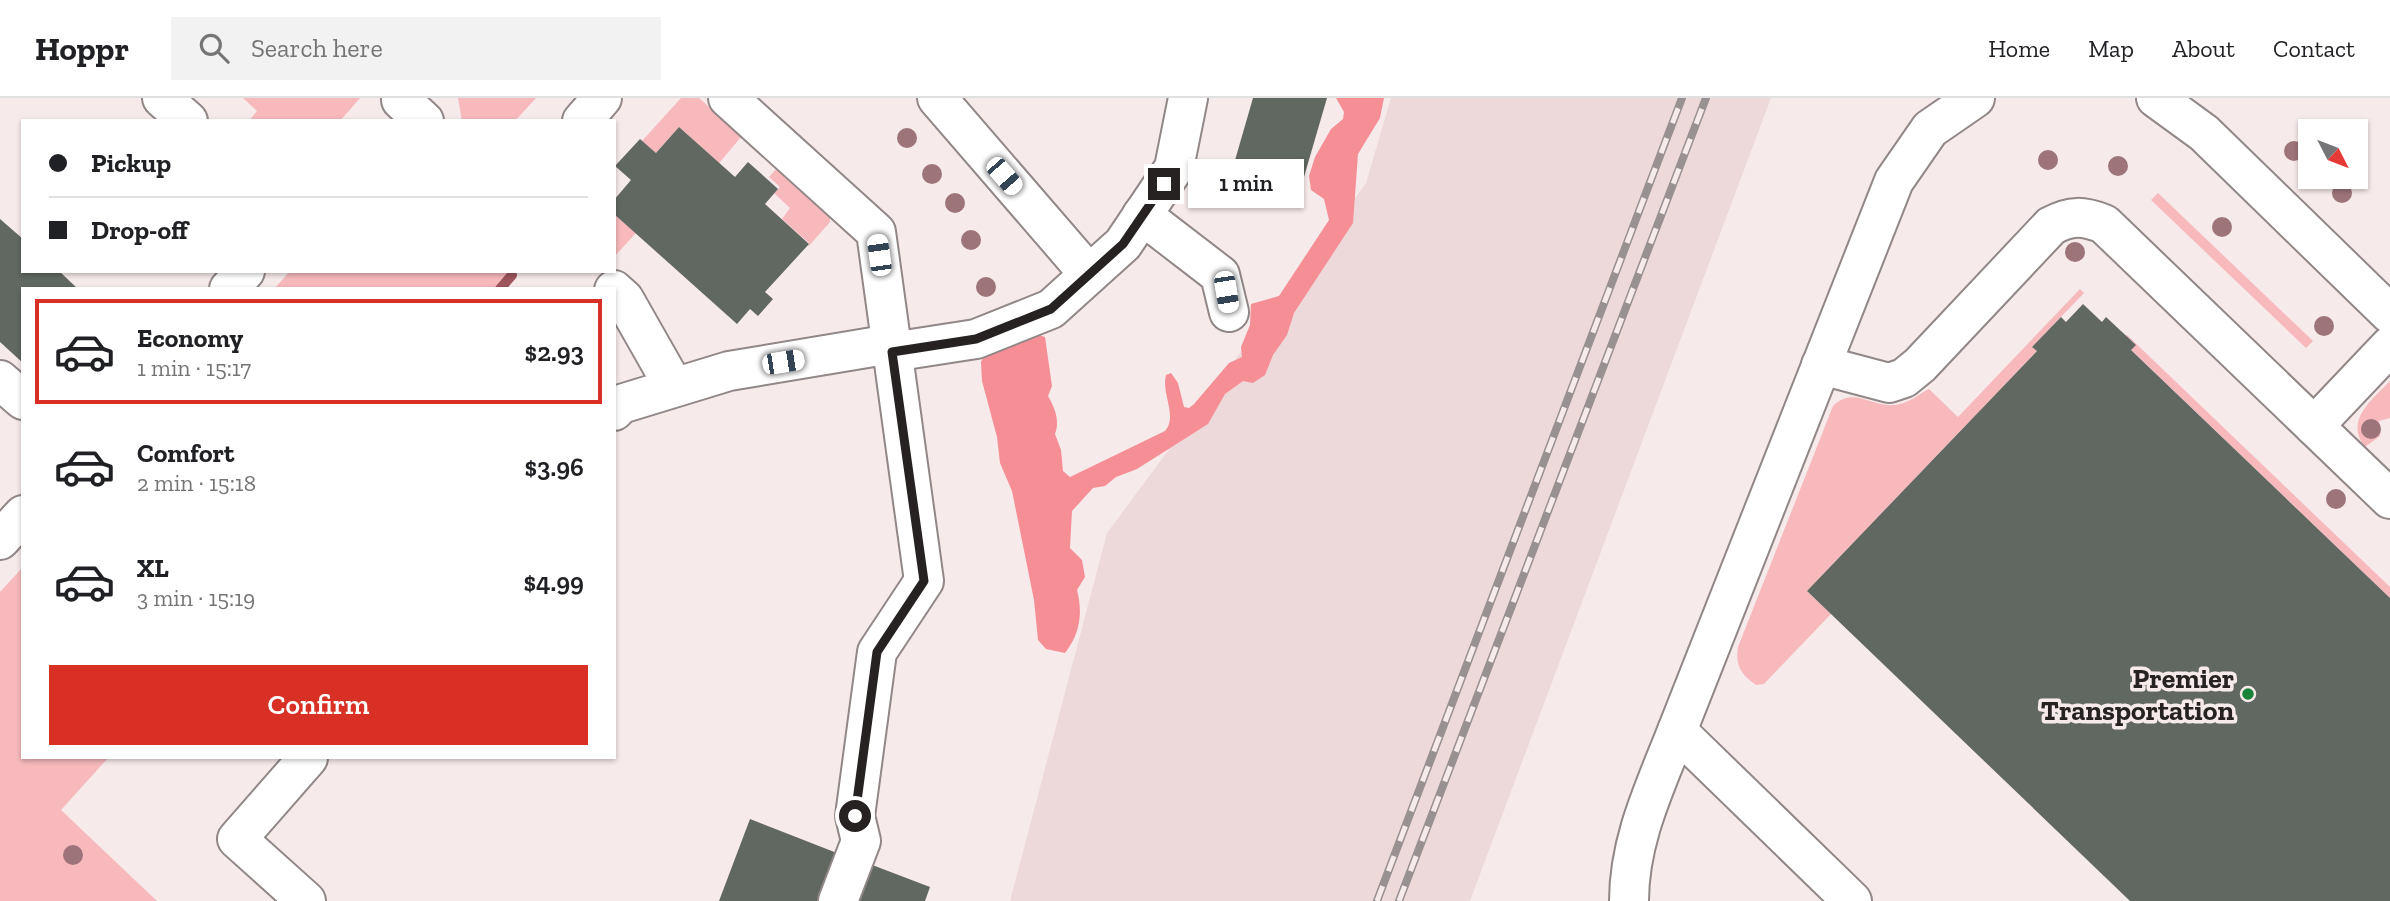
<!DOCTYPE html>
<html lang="en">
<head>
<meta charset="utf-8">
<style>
  :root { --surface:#fff; --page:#f2f2f2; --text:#202124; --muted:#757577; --line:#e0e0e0; --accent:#d93025 }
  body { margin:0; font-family:"Zilla Slab",serif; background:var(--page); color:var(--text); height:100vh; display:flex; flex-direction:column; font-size:26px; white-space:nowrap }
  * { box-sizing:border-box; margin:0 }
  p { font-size:23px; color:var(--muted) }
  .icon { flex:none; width:38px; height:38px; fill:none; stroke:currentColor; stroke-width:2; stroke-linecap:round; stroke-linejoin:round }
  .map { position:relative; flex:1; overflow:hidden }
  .panel { position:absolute; left:21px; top:189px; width:595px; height:472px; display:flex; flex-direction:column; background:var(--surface); border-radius:0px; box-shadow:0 2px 5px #0004 }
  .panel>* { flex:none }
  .guide { position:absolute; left:21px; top:21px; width:595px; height:154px; border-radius:0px; box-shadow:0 2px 5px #0004; display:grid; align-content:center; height:154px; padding:0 28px; background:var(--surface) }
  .needle { width:46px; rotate:132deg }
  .buttons { position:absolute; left:2298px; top:21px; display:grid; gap:14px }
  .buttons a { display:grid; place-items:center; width:70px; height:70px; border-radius:0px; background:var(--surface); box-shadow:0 2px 5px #0004; font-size:35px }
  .end { position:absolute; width:32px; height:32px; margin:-16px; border:9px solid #262222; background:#fff; box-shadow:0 0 0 4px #fff }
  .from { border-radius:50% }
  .bubble { position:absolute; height:49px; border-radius:0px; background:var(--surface); box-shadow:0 2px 5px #0004; font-size:23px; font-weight:600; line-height:49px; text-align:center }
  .car { position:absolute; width:21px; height:42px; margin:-21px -10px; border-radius:9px; box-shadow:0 0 5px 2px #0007; background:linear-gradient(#fff 24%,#345 0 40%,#fff 0 76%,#345 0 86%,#fff 0) }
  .guide b { display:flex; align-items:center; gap:24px; height:66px; font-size:26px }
  .guide b+b { border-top:2px solid var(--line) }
  .guide i { width:18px; height:18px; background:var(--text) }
  ul { padding:12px 0 0; list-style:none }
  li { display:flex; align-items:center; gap:21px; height:105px; margin:0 14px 10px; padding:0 14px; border:4px solid transparent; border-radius:0px }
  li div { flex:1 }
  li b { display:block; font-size:26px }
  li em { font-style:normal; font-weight:600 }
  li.selected { border-color:var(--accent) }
  li>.icon { width:63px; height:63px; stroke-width:1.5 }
  .cta { display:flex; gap:14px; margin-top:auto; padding:14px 28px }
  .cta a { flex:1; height:80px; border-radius:0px; background:var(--accent); color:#fff; font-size:28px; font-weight:600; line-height:80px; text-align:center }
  header { display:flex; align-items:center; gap:42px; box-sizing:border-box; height:98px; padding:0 35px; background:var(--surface); border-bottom:2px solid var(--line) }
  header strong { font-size:33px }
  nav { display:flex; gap:38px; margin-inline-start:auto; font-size:24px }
  .search { width:490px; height:63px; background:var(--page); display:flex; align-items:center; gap:18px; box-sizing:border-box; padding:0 24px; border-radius:0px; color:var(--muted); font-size:26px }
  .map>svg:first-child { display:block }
</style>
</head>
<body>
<header>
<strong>Hoppr</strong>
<div class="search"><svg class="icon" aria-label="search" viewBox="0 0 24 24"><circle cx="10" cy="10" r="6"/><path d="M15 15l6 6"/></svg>Search here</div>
<nav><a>Home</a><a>Map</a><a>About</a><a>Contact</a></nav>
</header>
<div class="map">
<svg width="2390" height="803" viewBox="0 0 2390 803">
  <rect width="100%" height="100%" fill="#f7eaeb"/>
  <path fill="#eed9da" d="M1391,0H1771L1470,803H1010L1107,435L1366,85Z"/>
  <g fill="#f7b9bc">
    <path d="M243,0H360L340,23H249L257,13Z"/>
    <path d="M458,0H536L515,23H462Z"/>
    <path d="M681,0H699L742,38L719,65L679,29L656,55L642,43Z"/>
    <path d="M777,70L830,119V124L808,149L809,145L782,121L790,110L774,95L780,89L769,79Z"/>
    <path d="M2158,95L2313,243L2306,250L2151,102Z"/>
    <path d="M614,116L636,135L614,159Z"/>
    <path d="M290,173H510L496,191H274Z"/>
    <path d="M2080,191L2084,195L2032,249L2037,253L1807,493L1831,516L1764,586L1756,587C1741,576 1735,568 1738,549L1833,308C1854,288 1870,309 1894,307C1908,306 1917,297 1929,291L1958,319Z"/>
    <path d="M2127,237L2390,489V500L2122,243Z"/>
    <path d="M2390,283V320L2379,323L2380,338L2365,349C2344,322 2372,302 2390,283Z"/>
    <path d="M23,469V660H108L61,712L157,803H0V494Z"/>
  </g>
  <path fill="#f68e96" d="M1336,0H1384L1380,20L1358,56L1353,125L1294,215L1287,237L1273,257L1265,277L1253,285L1243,283L1225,296L1208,326L1137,371L1116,379L1105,388L1093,390L1072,413L1070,450L1082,462L1085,479L1077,492C1083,515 1080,536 1065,555L1046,551L1038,542L1034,502L1012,393L1000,365L997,339L982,283L981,264L986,255L1036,236L1045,239L1052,288L1048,298C1055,310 1060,323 1055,336L1061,352L1063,373L1070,379L1165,333C1178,319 1161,295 1166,277L1171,275L1178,285L1184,309L1189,310L1194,306L1229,265L1242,259L1241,249L1250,227L1251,206L1279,198L1329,122L1324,101L1311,92L1309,78L1315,59L1331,31L1343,21L1344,14Z"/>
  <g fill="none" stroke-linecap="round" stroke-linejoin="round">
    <path stroke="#9d565c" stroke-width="10" d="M500,191L512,177"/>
  </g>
  <g fill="#616861">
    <path d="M1253,0H1327L1299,96L1231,76Z"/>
    <path d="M679,29L735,79L748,64L767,81L778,91L765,106L809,146L765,194L773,201L758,218L750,211L737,226L614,116V102L631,82L615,68L640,41L656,55Z"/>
    <path d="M0,121L23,141V173H59L78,191H23V265L0,244Z"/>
    <path d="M2083,206L2102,224L2106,219L2136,247L2131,252L2390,500V803H2130L1807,493L2037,253L2032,249L2061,219L2066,224Z"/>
    <path d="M750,721L842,757L824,803H719Z"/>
    <path d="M867,765L930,789L925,803H852Z"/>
  </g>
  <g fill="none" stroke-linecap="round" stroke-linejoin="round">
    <g stroke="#918787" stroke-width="42">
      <g id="minor">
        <path d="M162,0L188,23"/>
        <path d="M728,0L876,134L924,483L877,554L855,718L861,743L838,803"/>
        <path d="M937,0L1089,176"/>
        <path d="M2156,0L2204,35L2390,216"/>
        <path d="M401,2L424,23"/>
        <path d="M582,23L602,0"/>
        <path d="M1142,117L1220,177L1229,214"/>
        <path d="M229,191L245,173"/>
        <path d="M614,192L624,201L674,289"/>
        <path d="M892,254L976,241L1051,211L1123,146L1174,70L1188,0"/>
        <path d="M1821,267L1889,285L1904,280L1920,267L2051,128C2071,117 2083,118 2104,126L2390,401"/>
        <path d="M0,282L23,302"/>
        <path d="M614,313L621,306L729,273L891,246"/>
        <path d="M2314,328L2390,248"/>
        <path d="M0,442L23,417"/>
        <path d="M306,803L237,741L308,660"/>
        <path d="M1629,803C1629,742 1655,689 1677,633"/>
        <path d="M1852,803L1677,633L1894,83L1930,31L1975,0"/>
      </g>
    </g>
    <use href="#minor" stroke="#fff" stroke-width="38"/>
    <g stroke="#999091" stroke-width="8">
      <g id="rail">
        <path d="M1377,803L1682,0"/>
        <path d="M1399,803L1706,0"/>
      </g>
    </g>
    <use href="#rail" stroke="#f7eaeb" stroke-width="5" stroke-dasharray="16" stroke-linecap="butt"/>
  </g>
  <g fill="#9d747a">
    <circle cx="907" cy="40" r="10"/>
    <circle cx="2294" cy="53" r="10"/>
    <circle cx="2048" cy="62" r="10"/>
    <circle cx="2118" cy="68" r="10"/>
    <circle cx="932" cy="76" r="10"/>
    <circle cx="2342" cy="95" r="10"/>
    <circle cx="955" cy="105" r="10"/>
    <circle cx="2222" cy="129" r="10"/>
    <circle cx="971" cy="142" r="10"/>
    <circle cx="2075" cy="154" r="10"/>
    <circle cx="986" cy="189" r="10"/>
    <circle cx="2324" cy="228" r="10"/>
    <circle cx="2371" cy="331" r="10"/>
    <circle cx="2336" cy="401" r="10"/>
    <circle cx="73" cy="757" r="10"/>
  </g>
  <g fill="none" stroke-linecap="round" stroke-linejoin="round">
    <path stroke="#262222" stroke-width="9" d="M855,718L877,554L924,483L892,254L976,241L1051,211L1123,146L1164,86"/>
  </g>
  <circle fill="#188339" stroke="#f7eaeb" stroke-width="2.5" cx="2248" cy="596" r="7"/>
  <g text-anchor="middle" stroke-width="7" stroke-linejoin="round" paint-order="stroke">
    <g font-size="28" font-weight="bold" fill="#262222" stroke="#f7eaeb" text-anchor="end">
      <text x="2234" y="590">Premier<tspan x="2234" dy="32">Transportation</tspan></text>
    </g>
  </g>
</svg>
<div class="buttons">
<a><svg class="needle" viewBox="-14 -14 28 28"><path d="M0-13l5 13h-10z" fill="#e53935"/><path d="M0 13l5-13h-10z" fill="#757577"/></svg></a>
</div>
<i class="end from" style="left:855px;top:718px"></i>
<i class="end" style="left:1164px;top:86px"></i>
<div class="bubble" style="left:1188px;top:61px;width:116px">1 min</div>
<i class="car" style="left:1004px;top:78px;rotate:139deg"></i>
<i class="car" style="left:879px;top:157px;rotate:352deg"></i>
<i class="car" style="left:1226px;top:194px;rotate:171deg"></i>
<i class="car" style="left:783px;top:264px;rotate:81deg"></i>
<div class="guide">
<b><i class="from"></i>Pickup</b>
<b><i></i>Drop-off</b>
</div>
<section class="panel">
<ul>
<li class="selected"><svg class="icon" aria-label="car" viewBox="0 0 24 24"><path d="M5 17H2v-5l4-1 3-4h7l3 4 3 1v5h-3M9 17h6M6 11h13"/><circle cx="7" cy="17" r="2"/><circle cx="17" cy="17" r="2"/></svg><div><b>Economy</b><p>1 min · 15:17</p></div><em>$2.93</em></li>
<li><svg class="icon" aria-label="car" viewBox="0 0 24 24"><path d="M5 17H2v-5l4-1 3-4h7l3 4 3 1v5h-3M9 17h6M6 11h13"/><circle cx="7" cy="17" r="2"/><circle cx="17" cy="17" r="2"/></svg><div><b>Comfort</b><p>2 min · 15:18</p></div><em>$3.96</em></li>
<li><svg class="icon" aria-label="car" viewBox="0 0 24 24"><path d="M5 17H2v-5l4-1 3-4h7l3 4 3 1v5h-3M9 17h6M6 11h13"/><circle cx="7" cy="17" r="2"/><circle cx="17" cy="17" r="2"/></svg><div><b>XL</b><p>3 min · 15:19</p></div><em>$4.99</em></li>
</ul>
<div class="cta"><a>Confirm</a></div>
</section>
</div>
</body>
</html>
